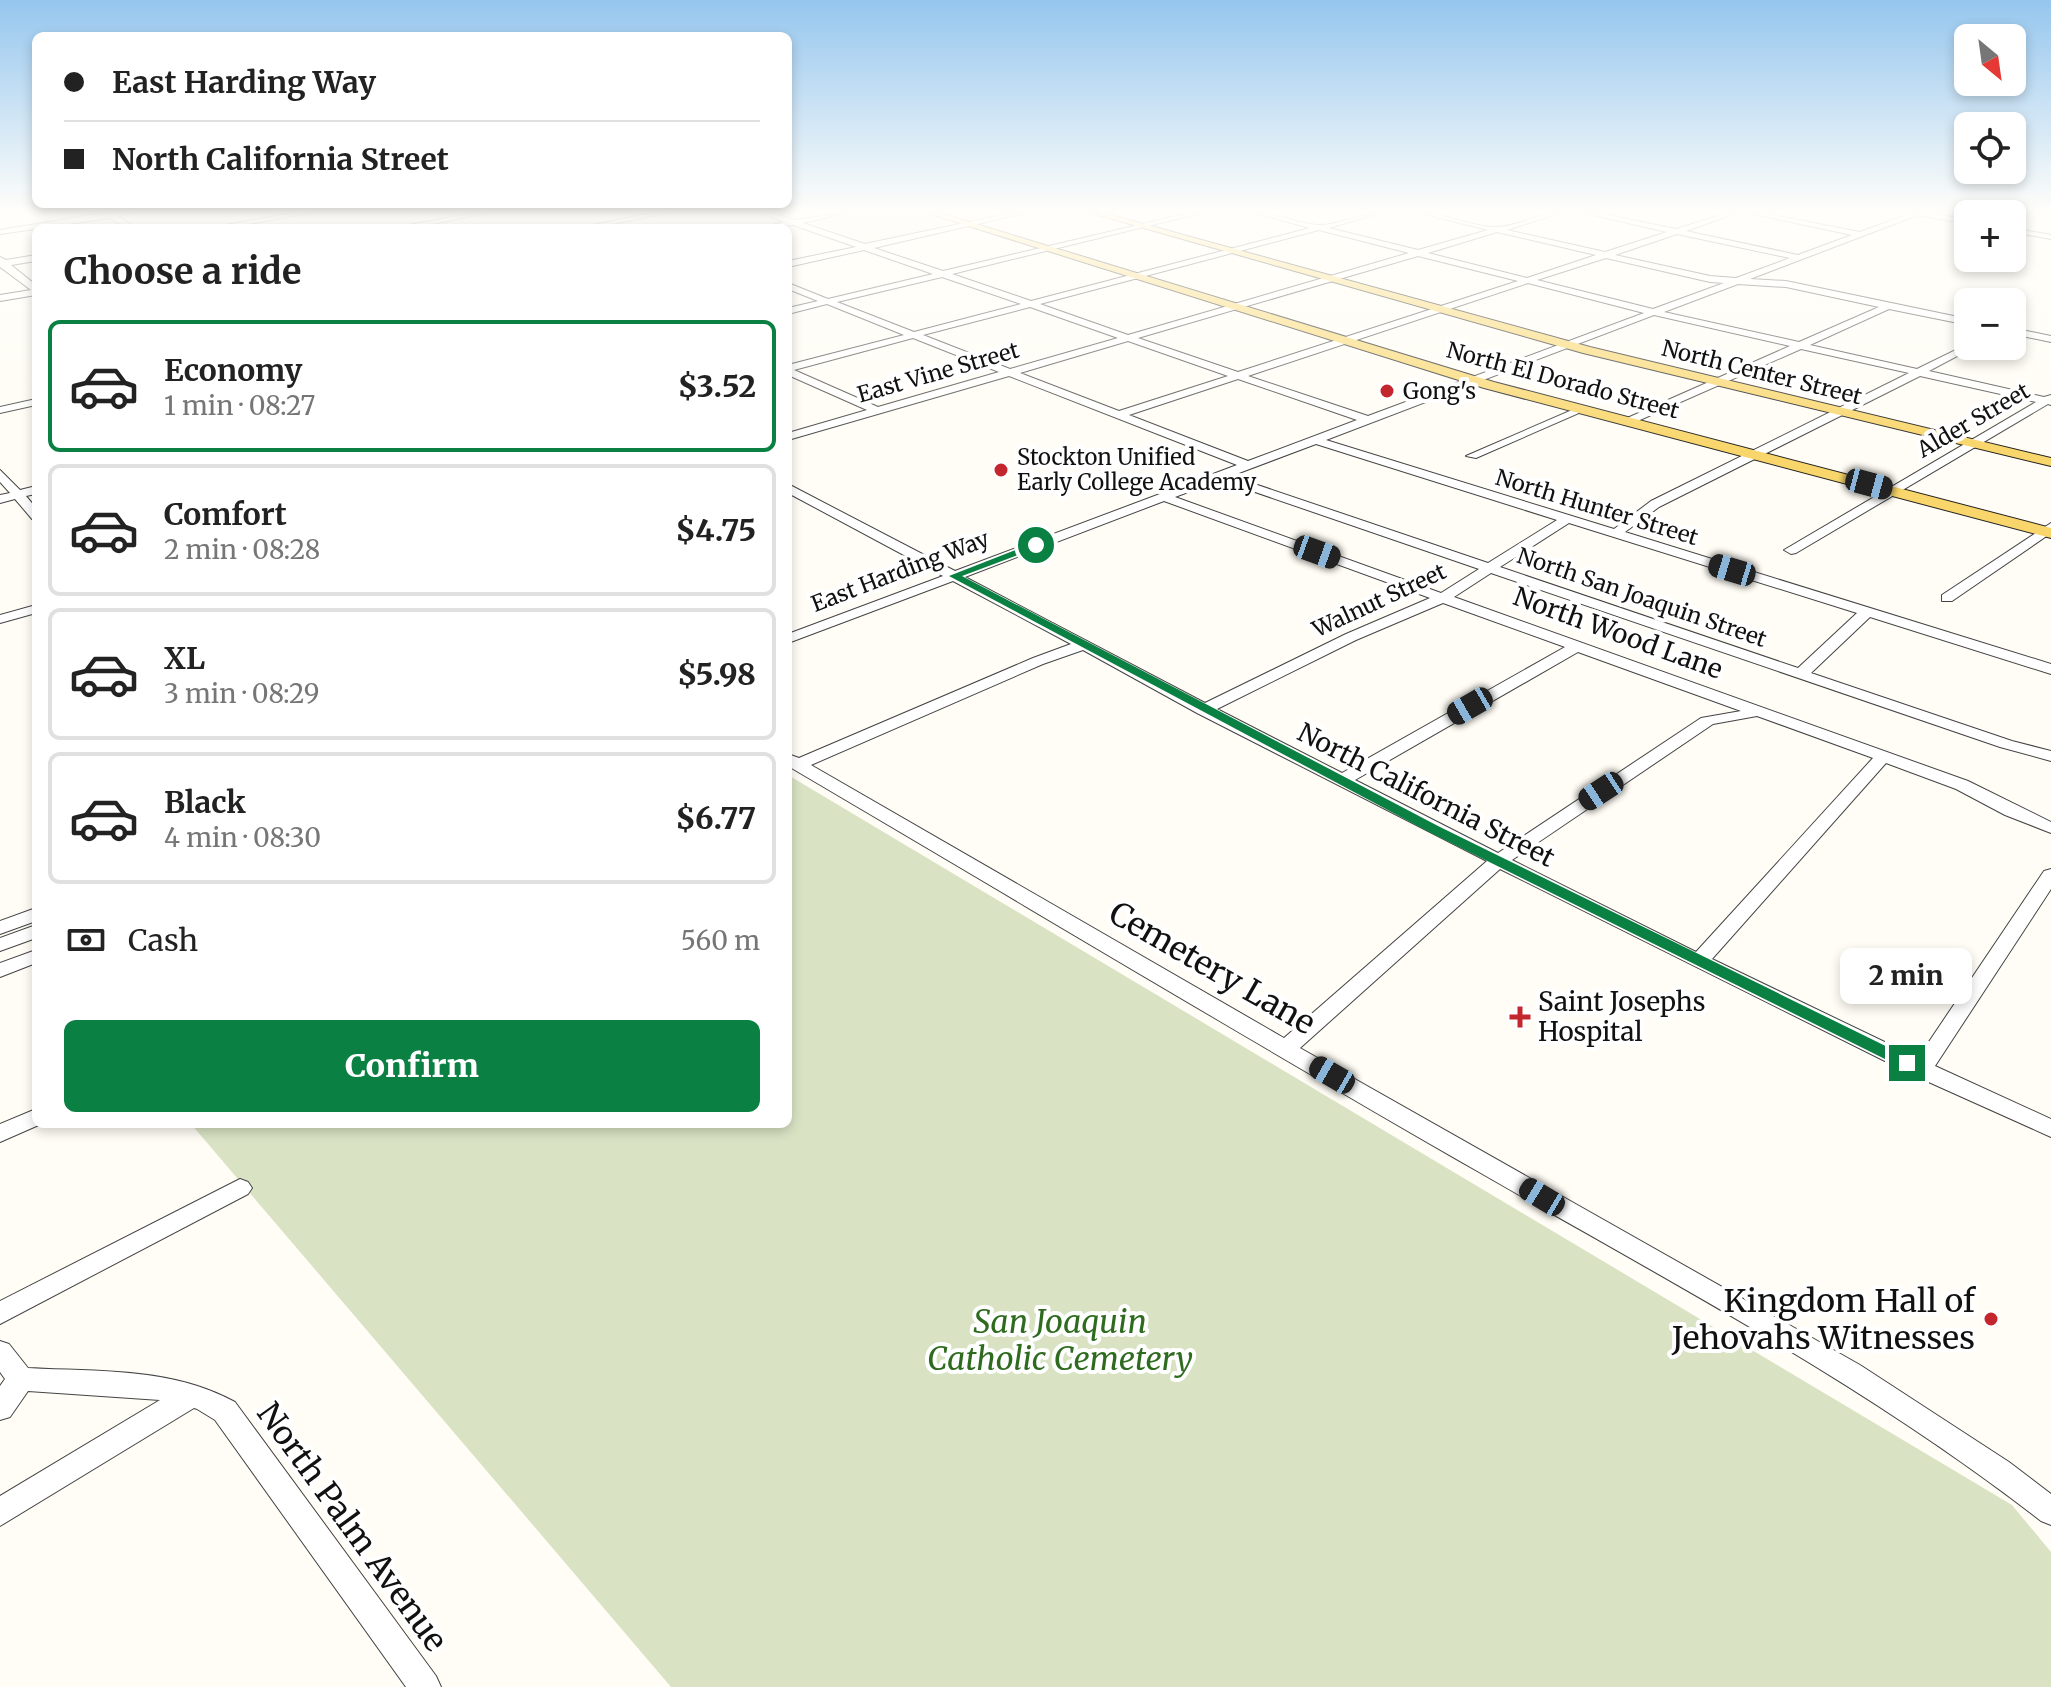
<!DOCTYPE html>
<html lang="en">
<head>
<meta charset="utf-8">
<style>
  :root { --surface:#fff; --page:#f6f6f6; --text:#222; --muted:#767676; --line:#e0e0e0; --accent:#0b8043 }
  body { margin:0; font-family:Merriweather,serif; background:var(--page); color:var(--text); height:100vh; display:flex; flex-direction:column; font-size:30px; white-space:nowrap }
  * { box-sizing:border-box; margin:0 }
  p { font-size:26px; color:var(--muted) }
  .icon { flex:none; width:44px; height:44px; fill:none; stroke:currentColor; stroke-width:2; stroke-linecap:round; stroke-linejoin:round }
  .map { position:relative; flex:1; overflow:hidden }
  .sheet { position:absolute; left:32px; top:224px; width:760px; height:904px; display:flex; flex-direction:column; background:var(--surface); border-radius:12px; box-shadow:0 4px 12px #0003 }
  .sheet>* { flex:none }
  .hud { position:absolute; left:32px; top:32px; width:760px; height:176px; border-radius:12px; box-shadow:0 4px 12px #0003; display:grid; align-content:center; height:176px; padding:0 32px; background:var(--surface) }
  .needle { width:52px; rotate:151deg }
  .tools { position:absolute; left:1954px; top:24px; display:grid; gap:16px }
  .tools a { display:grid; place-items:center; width:72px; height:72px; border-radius:12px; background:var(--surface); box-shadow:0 4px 12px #0003; font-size:40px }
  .end { position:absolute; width:36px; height:36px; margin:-18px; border:10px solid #0b8043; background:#fff; box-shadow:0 0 0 4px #fff }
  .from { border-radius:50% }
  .bubble { position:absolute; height:56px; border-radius:12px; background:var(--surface); box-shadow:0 4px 12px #0003; font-size:26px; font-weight:800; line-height:56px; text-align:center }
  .car { position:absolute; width:24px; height:48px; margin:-24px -12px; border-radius:10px; box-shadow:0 0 6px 2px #0007; background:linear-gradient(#222 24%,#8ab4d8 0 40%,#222 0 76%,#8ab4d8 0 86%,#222 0) }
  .hud b { display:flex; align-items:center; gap:28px; height:76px; font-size:30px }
  .hud b+b { border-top:2px solid var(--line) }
  .hud i { width:20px; height:20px; background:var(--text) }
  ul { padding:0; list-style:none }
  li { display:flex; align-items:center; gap:24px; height:132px; margin:0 16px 12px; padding:0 16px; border:4px solid var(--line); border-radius:12px }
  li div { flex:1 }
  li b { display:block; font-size:30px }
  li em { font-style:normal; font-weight:800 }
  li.selected { border-color:var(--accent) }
  li>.icon { width:72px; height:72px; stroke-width:1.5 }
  h2 { padding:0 32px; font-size:36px; line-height:96px }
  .pay { display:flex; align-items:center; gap:20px; height:88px; padding:0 32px; font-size:30px }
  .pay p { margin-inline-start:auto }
  .action { display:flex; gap:16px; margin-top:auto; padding:16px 32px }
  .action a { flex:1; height:92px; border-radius:12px; background:var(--accent); color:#fff; font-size:32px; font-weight:800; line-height:92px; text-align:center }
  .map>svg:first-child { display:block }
</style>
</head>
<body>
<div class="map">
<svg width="2051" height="1687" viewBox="0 0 2051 1687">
  <rect width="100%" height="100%" fill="#fffdf5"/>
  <path fill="#d9e3c4" d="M788,775L2012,1505L2051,1552V1687H671L191,1124H788Z"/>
  <path fill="#f1ede2" d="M855,213H913L950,224L870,242L810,222Z"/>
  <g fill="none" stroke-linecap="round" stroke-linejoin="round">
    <g stroke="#444" stroke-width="2">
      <g id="minor">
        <path d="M103,213H130L118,216L136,228H126L110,218L0,234V230Z"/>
        <path d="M293,213H309L227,228H208Z"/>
        <path d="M473,213H488L411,228H393Z"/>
        <path d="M652,213H666L594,228H577Z"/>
        <path d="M762,213H772L794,220L845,213L803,223L865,244L1011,213H1024L874,248L943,271L1189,213H1201L952,274L1031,301L1310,228L1256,213C1278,213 1297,224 1318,225C1338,226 1359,213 1380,213L1329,228L1418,250L1488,230L1420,213C1446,213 1471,227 1496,227C1517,227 1537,213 1559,213L1507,230L1605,252L1667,232L1585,213H1598L1676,229L1727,213H1737L1686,231L1798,255L1852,235L1749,213H1763L1860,232L1911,213H1929L1968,220V224L1918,215L1750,279L1786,281L1968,319V325L1889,309L1810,345L1917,369L1968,344L1976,346L1929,371L2044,397L2051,395V405L2048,404L1796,553L1791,554L1784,550L2036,402L1920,376L1659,507L1625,532L2051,664V674L1870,617L1811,673L2012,741L2051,751V761L2000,747L1491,573L1454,597L1968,781L2051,822V833L2005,815L1956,789L1886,763L1712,959L1918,1058L2044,871L2051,869V889L1935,1066L2051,1119V1137L1913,1075L1500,869L1300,1048L1860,1365L2009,1462L2051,1494V1525L2041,1521C1867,1385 1670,1282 1479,1172C1247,1039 1018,901 788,766V754L799,758L1033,658L1071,644L953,581L788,643V634L943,576L788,493V484L955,571L1237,465L1009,376L788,440V433L867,410L788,375V365L904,335L827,304L788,314V308L818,301L788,289V283L828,299L933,274L864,250L788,267V261L856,247L793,225L761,228L784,222ZM1319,230L1409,253L1128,335L1040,304ZM1497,232L1596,255L1527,278L1428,253ZM1677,234L1790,258L1736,278L1710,276L1615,255ZM1418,256L1518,281L1238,372L1138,338ZM1606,258L1710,282L1724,283L1653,309L1537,280ZM942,277L1021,304L914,332L837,302ZM1528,283L1644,313L1368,416L1248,376ZM1738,284L1786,287L1879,307L1799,342L1664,312ZM1030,307L1118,338L1010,369L923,335ZM1654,315L1790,346L1625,419V423H1633L1801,349L1909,373L1651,501L1614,529L1326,440ZM913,338L999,372L878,407L794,370ZM1128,341L1228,376L1119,411L1020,373ZM1238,379L1357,420L1248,461L1129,415ZM1316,444L1557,520L1488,563L1231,476ZM1220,480L1479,569L1441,593L1175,497ZM1164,501L1430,598L1346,634L1205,703L965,577ZM1569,523L1857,613L1798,668L1500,567ZM1443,603L1565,647L1342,773L1217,709L1356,640ZM1083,650L1197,713L1487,861L1284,1038L811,765L1043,664ZM1578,652L1741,711L1701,718L1498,853L1355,780ZM1757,716L1873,758L1696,952L1512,860L1713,724Z"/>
        <path d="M2012,228L2051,235V239L2012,232Z"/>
        <path d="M36,255V261L11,265L36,285V295L0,301V295L31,290L0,267V257L6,260Z"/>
        <path d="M2012,328L2051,336V342L2012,334Z"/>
        <path d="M36,399V405L0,413V407Z"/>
        <path d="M1579,407L1588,409L1476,458L1466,456Z"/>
        <path d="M0,470L20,490L36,486V494L26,496L36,508V520L32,519L15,499L0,503V495L10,493L0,482Z"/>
        <path d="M2051,523V533L1952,601H1942V595Z"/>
        <path d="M36,605V613L0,623V615Z"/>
        <path d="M36,908V921L0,934V921Z"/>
        <path d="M36,925V938L0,951V938Z"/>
        <path d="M36,950V963L0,977V963Z"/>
        <path d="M36,1109V1124H41L0,1142V1124Z"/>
        <path d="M240,1179L248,1182L252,1188L248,1194L0,1324V1301Z"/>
        <path d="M0,1341L9,1344L28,1368C99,1372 171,1367 235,1402L436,1676L441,1687H406L215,1420L197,1409L194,1408L0,1526V1496L160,1400L28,1391L10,1417L0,1420V1386L5,1379L0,1372Z"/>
      </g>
    </g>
    <g stroke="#222" stroke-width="2">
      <g id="major">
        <path d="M927,213H940L1494,382L2051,528V538L1484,388Z"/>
        <path d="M1091,213H1104L1590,347L2051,458V466L1583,353Z"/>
      </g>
    </g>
    <use href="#minor" fill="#fff" fill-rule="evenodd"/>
    <use href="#major" fill="#f9d66b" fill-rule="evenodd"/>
  </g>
  <linearGradient id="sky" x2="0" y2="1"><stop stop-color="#95c6ee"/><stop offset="0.47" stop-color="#fffefa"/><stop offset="1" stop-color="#fffefa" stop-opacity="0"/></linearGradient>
  <rect width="2051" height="449" fill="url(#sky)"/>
  <path fill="#0b8043" d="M1036,542L1039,547L962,576L1438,826L1912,1059V1067H1901L1429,832L949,576Z"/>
  <g fill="#c4262e" stroke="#fff" stroke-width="3">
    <circle cx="1387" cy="391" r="8"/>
    <circle cx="1001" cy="470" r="8"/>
    <path d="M1516 1005h8v8h8v8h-8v8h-8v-8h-8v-8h8z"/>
    <circle cx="1991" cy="1319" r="8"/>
  </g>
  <g text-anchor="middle" stroke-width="8" stroke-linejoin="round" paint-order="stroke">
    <g font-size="22" fill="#111" stroke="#fff">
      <text transform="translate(938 372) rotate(-16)" y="8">East Vine Street</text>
      <text transform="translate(1762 372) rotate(14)" y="8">North Center Street</text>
      <text transform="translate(1563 380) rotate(15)" y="8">North El Dorado Street</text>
      <text transform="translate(1973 420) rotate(-30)" y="8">Alder Street</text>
      <text transform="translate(1597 507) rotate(17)" y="8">North Hunter Street</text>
      <text transform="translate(900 571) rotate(-21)" y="8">East Harding Way</text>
      <text transform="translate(1642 597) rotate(19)" y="8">North San Joaquin Street</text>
      <text transform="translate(1379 600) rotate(-25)" y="8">Walnut Street</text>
    </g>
    <g font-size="22" fill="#111" stroke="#fff" text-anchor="start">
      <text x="1403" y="399">Gong's</text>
      <text x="1017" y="465">Stockton Unified<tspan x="1017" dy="25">Early College Academy</tspan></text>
    </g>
    <g font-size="26" fill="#111" stroke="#fff">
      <text transform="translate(1618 633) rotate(20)" y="9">North Wood Lane</text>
      <text transform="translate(1426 795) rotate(27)" y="9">North California Street</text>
    </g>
    <g font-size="26" fill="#111" stroke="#fff" text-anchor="start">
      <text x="1538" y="1011">Saint Josephs<tspan x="1538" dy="30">Hospital</tspan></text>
    </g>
    <g font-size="32" fill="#111" stroke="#fff">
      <text transform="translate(1212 968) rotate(30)" y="11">Cemetery Lane</text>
      <text transform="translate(352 1527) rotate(54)" y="11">North Palm Avenue</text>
    </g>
    <g font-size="32" fill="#111" stroke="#fff" text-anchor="end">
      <text x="1975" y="1312">Kingdom Hall of<tspan x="1975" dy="37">Jehovahs Witnesses</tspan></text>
    </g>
    <g font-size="32" font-style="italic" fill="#2f6b1f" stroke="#fff">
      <text x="1060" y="1333">San Joaquin<tspan x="1060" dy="37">Catholic Cemetery</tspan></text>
    </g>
  </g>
</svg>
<div class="tools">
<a><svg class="needle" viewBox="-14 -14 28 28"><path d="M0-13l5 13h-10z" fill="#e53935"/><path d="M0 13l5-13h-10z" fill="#767676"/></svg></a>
<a><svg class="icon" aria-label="locate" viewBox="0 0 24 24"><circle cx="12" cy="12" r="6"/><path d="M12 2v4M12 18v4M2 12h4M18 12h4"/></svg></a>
<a>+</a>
<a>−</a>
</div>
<i class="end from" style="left:1036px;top:545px"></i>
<i class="end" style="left:1907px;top:1063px"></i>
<div class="bubble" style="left:1840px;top:948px;width:132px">2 min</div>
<i class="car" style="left:1869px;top:484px;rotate:105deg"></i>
<i class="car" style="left:1317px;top:552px;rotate:110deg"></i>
<i class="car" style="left:1732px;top:570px;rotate:287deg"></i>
<i class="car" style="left:1470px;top:706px;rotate:240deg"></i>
<i class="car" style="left:1601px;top:791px;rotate:237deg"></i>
<i class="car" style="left:1332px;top:1075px;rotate:300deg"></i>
<i class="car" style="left:1542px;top:1197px;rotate:301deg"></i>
<div class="hud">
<b><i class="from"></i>East Harding Way</b>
<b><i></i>North California Street</b>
</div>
<section class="sheet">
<h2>Choose a ride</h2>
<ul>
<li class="selected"><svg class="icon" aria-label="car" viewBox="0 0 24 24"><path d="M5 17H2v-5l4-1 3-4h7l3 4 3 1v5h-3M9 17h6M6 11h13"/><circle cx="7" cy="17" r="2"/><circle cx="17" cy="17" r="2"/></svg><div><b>Economy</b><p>1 min · 08:27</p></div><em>$3.52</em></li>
<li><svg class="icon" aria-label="car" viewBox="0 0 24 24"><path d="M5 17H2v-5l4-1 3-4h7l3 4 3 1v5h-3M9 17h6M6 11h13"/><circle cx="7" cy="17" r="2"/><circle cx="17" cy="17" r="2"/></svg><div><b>Comfort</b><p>2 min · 08:28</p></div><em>$4.75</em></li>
<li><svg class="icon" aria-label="car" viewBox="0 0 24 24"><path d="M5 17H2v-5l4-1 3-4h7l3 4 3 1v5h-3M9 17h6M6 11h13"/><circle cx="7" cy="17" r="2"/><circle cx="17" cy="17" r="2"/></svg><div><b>XL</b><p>3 min · 08:29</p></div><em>$5.98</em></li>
<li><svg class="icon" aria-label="car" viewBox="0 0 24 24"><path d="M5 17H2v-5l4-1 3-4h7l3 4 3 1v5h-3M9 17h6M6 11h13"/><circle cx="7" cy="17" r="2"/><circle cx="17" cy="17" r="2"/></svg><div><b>Black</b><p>4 min · 08:30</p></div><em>$6.77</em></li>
</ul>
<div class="pay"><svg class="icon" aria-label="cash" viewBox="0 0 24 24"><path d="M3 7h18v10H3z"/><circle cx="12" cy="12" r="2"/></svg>Cash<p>560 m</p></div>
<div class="action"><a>Confirm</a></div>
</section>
</div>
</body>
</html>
